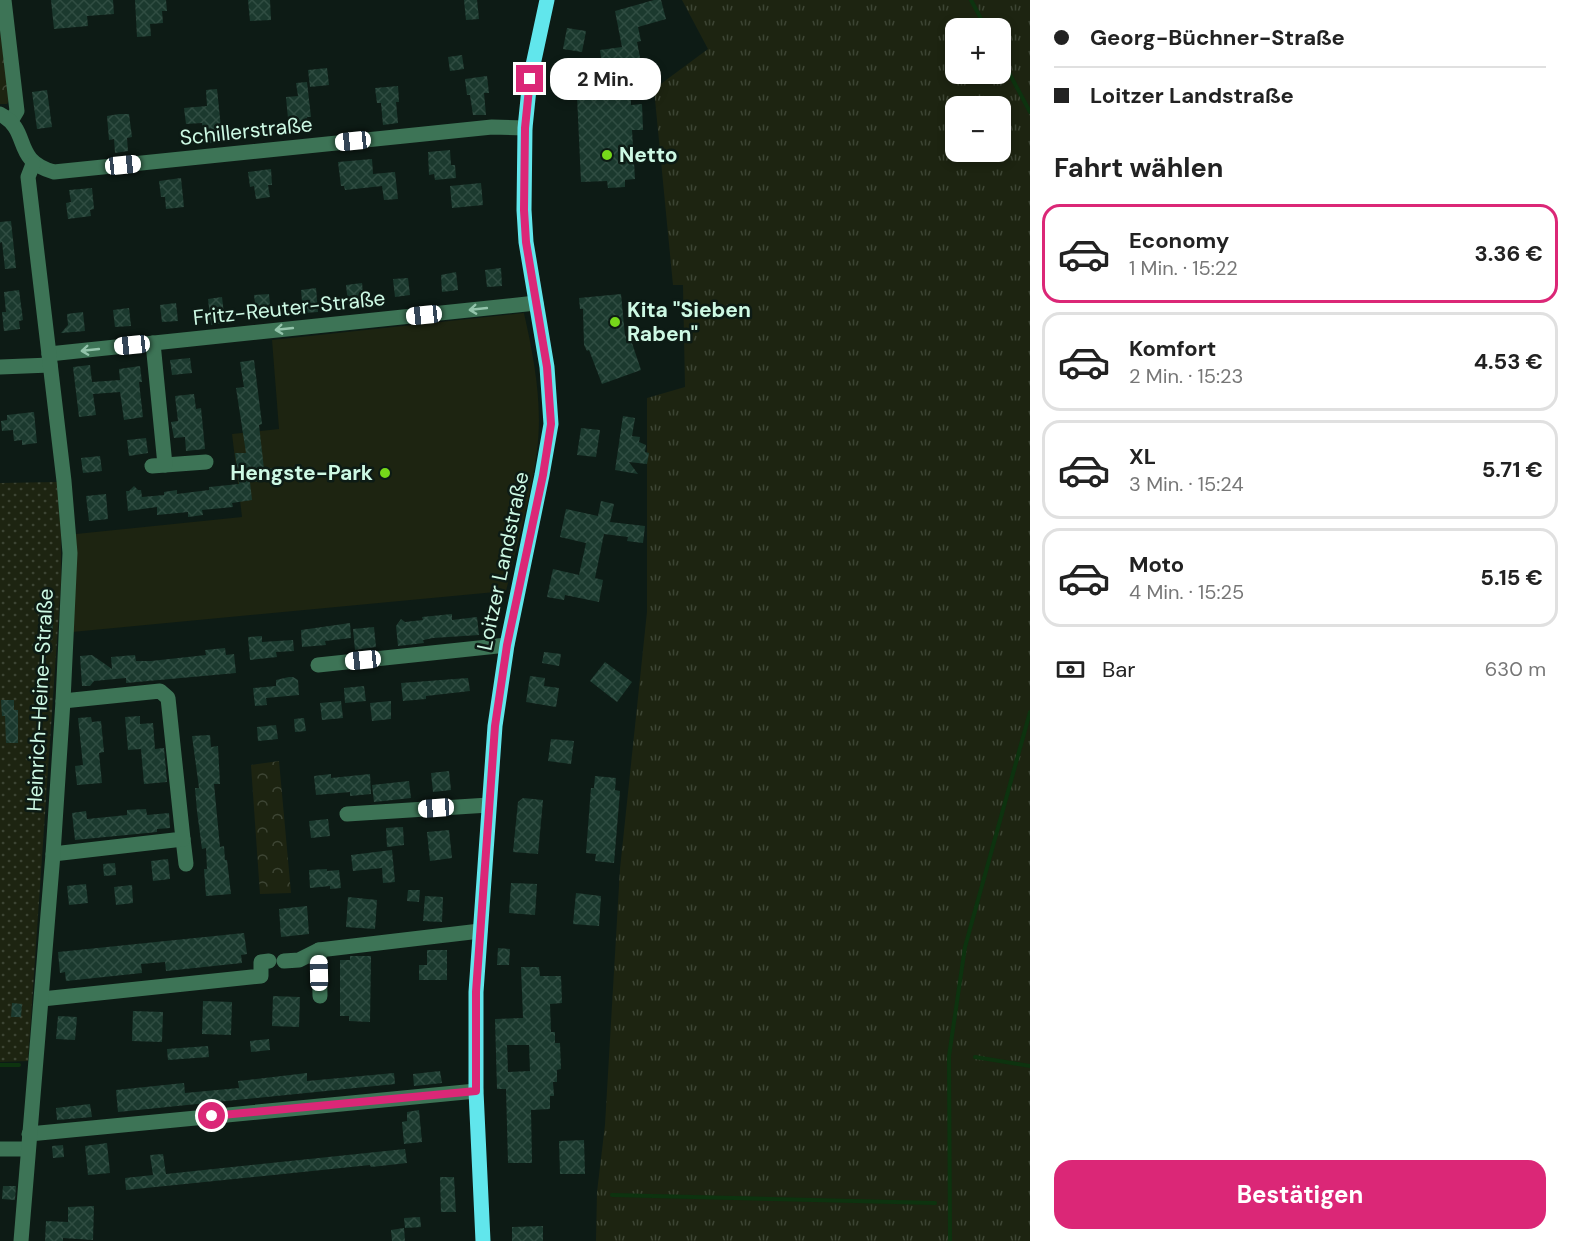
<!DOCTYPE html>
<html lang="de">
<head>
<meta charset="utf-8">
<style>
  :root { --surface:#fff; --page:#f2f2f2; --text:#222; --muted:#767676; --line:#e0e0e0; --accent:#db2777 }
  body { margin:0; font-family:"DM Sans",sans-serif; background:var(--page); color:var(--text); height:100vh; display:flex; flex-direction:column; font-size:22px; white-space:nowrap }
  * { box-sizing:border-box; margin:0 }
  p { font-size:20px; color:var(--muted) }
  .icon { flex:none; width:33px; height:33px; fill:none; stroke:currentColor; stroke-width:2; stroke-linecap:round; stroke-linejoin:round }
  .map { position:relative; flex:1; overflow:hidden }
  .sheet { display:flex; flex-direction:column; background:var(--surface); width:540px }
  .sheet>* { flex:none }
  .guide { display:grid; align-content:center; height:132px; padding:0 24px; background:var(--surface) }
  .tools { position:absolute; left:945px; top:18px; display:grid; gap:12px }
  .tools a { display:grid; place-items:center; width:66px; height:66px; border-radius:12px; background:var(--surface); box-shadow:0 3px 9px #0003; font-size:30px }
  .end { position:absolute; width:27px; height:27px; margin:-14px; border:8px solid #db2777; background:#fff; box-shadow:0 0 0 3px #fff }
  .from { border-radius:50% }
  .bubble { position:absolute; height:42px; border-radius:18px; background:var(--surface); box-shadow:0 3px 9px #0003; font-size:20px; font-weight:700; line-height:42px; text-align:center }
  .car { position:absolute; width:18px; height:36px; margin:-18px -9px; border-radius:8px; box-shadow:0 0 4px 2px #0007; background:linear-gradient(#fff 24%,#345 0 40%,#fff 0 76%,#345 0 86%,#fff 0) }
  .guide b { display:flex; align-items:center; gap:21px; height:57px; font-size:22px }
  .guide b+b { border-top:2px solid var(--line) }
  .guide i { width:15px; height:15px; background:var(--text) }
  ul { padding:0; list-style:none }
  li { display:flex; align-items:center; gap:18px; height:99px; margin:0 12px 9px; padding:0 12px; border:3px solid var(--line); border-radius:18px }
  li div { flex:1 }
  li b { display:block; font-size:22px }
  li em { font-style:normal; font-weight:700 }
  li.active { border-color:var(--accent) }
  li>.icon { width:54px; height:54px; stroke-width:1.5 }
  h2 { padding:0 24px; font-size:27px; line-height:72px }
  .pay { display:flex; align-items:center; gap:15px; height:66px; padding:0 24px; font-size:22px }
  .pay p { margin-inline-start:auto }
  .button { display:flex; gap:12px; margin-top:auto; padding:12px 24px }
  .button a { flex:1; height:69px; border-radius:18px; background:var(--accent); color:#fff; font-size:24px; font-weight:700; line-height:69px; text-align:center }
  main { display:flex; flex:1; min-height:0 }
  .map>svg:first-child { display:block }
</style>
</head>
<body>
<main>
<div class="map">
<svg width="1030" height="1241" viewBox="0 0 1030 1241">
  <defs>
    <pattern id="grass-tufts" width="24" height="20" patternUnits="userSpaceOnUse" patternTransform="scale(1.5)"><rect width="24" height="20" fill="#1d2411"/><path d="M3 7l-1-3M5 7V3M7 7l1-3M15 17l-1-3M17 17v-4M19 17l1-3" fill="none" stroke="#3d4534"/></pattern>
    <pattern id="park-crowns" width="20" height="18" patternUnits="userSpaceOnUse" patternTransform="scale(1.5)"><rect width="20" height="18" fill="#1d2411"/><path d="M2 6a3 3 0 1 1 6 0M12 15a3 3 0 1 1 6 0" fill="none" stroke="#3d4534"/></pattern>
    <pattern id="garden-dots" width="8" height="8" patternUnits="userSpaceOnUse" patternTransform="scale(1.5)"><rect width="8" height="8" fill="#1d2411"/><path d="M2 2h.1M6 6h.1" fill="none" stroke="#3d4534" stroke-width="1.8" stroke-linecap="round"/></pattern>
    <pattern id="building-cross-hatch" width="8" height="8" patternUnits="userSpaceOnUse" patternTransform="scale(1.5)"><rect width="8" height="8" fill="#1b392e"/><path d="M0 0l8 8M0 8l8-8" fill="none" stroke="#304d42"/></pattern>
  </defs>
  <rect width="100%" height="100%" fill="#0d1b15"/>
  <path fill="url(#grass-tufts)" fill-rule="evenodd" d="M682,0H1030V1241H596L597,1192L605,1125L620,869L647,612V398L685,387L683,285H673L654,89L708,49ZM956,28H1000V74H956ZM956,106H1000V152H956Z"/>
  <g fill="url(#park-crowns)">
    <path d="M0,29L9,100L7,104H0Z"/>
    <path d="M279,761L291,893L260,894L251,765Z"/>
  </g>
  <path fill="url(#garden-dots)" d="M57,482L61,536V581L28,1061L0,1062V483Z"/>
  <path fill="#1d2411" d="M524,313C534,358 543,404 537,451C531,498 517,545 506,591L72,632L76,534L242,517L232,434L279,429L272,340Z"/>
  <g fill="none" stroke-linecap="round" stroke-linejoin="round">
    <g stroke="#0d330f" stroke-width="4">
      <path d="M971,0L986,28"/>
      <path d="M1000,56L1030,112"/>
      <path d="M975,1057L1030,1066"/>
      <path d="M0,1065H19"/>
      <path d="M612,1195L935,1203"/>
      <path d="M950,1241L949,1056L965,947L1030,712"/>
    </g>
  </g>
  <g fill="url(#building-cross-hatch)" fill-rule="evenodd">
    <path d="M51,0H113L114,14L87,16L88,26L54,29Z"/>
    <path d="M135,0H166L167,11H162L163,23L150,24L151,36L137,37Z"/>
    <path d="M248,0H270L271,20L250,21Z"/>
    <path d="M464,0H477L479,19L466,20Z"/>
    <path d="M654,0H661L666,19L638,27L641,41L637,42L643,73H651V84H630L631,105L642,104L643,130H632L635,179L625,180V187L608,188L607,181L581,182L577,96L596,95V72H603L600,50L622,47L615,11Z"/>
    <path d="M567,28L586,31L582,52L563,49Z"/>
    <path d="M462,55L464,69L450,71L448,57Z"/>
    <path d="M327,68L329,85L310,87L308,70Z"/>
    <path d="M487,76L489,93H484L486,115H473L470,95H467L465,79Z"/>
    <path d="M307,82L311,117H307L308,132L295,133L293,119H288L286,97L298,96L296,83Z"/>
    <path d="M398,86L399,102H396L398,123L383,125L381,103H377L375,88Z"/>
    <path d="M217,89L221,128H217L218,142L205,144L202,123L186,124L184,108L207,106L206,90Z"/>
    <path d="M47,90L52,127L37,129L32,92Z"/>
    <path d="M119,114H129L132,137L127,138L128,151L115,153L114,139L109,140L107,116Z"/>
    <path d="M450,150L451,165H455L456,178L435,180L434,174L429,175L428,152Z"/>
    <path d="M372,159L373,174L395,172L398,199L384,200L382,186L345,190L344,186H341L338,162Z"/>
    <path d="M271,169L272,185H268L270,197L256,199L254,186L250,187L248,172Z"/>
    <path d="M181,178L184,207L166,209L165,197H161L159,181Z"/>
    <path d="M481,183L483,205L452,208L450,186Z"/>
    <path d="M92,188L94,209L90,210L91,216L68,219L66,203L71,202L69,190Z"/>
    <path d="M11,221L16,268L5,269L2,242L0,243V222Z"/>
    <path d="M501,268L502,286L487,287L485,270Z"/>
    <path d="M456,272L458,290L442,292L441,275Z"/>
    <path d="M408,278L410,295L395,297L393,279Z"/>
    <path d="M362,283L364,301L348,303L346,285Z"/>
    <path d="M316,288L318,312L303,313L301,290Z"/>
    <path d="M19,290L23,320L19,321L20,329L4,331L2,312H6L4,292Z"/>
    <path d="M269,294L271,316L257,318L254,295Z"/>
    <path d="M621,294L625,336L629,334L641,370L602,384L589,350L587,351L584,345L583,309H580L579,298Z"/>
    <path d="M222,297L225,323L211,325L208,299Z"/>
    <path d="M176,303L178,321L162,322L160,305Z"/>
    <path d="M129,308L131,326L115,327L113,310Z"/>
    <path d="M83,312L85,331L61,333L68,325L67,314Z"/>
    <path d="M190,358L192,373L172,375L170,360Z"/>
    <path d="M254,360L262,424L259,425L264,469L276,468L277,480L250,482L252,500L232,503L233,507L202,510L203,515L188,517V512L157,515V507L128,511L126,491H129L134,486L138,490H141L142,497L164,495V492L177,490V494L209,490V487L239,484L235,453H246L236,388L244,387L240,362Z"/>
    <path d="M90,365L92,382L120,380L119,369L140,366L142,382H139L143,417L124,420L120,392L93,394L96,415L79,417L73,367Z"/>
    <path d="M194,394L196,409L201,408L205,449L186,451L185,437L174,438L171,422L178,421L175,396Z"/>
    <path d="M34,412L37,443L22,445V440L14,441L13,430L2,431L1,421L7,420V415Z"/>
    <path d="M623,416L635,418L632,436L640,437L639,442L646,445L645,452L649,453L647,464L629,462L638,474L615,470Z"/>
    <path d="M581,428L600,430L596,457L577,455Z"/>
    <path d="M146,438L148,453L129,456L127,440Z"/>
    <path d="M100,456L102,471L83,473L81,458Z"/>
    <path d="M106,494L108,519L89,521L86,496Z"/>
    <path d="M601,501L614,504L610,522L645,526L643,543L627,541L628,537L604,534L595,578L603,580L599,602L565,595L564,600L547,597L553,569L579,575L586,543L560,537L566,509L598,516Z"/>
    <path d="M452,614V620L477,617L479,635L433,638L423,640L424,643L398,646L396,626L401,619L405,622L423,620L422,617Z"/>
    <path d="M350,623L351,638L325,641L326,645L302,647L301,630Z"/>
    <path d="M40,624H53L52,640H40Z"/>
    <path d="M374,627L376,647L355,650L353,629Z"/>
    <path d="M262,636V642L293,640L294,651L276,652L277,657L250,660L248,637Z"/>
    <path d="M225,648L226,655L234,654L236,673L126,683V678L94,681L90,686H82L80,656L92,655L112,669L111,657L135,655L136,661H151L206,655L205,650Z"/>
    <path d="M544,652L561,654L559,666L542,663Z"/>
    <path d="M605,662L632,682L617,702L590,681Z"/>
    <path d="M530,676L545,678L544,686L559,688L556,707L526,702Z"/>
    <path d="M289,677H293L298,680L299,695L266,698L267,705L255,706L253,688L276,686V680Z"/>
    <path d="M468,678L470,691L426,696V699L403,701L401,683Z"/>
    <path d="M364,686L366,701L345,703L344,688Z"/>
    <path d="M1,700H14V710H18V743H6L5,716H2Z"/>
    <path d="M341,701L343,718L322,720L320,703Z"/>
    <path d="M391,701V719L372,721L370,703Z"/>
    <path d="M140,716V724L153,723L155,749L164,748L167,782L144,784L141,749L128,750L125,717Z"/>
    <path d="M91,717L92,722L101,721L104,752L99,753L102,783L77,785L75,766L83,765L78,718Z"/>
    <path d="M304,718L306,731L295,732L294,719Z"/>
    <path d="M276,725L278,739L258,741L257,727Z"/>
    <path d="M210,735L211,747L218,746L220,784H214L220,847L224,846L225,860H227L231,894L206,896L204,869H207L206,848L202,849L197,811L195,788H199L192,736Z"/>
    <path d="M551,739L574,741L571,764L548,761Z"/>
    <path d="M449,771L451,790L433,792L431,773Z"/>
    <path d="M331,774V778L370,774L371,794L350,796V792L316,795L314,776Z"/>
    <path d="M595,776L616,778L615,790L620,791L614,863L595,861L596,854L586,853L591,788H594Z"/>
    <path d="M409,781L411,798L374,802L372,785Z"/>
    <path d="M523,798L543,800L538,854L513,852L518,802Z"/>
    <path d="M146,809L147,815L169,813L170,828L157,829V832L75,840L72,813L86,811L87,819L127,815V810Z"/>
    <path d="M328,819L330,836L311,838L309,821Z"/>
    <path d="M403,827L404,845L387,847L386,828Z"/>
    <path d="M449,830L452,858L430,861L427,832Z"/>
    <path d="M392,850L395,882L383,883L382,868L353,871L351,855Z"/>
    <path d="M168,859L170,879L153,881L151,861Z"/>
    <path d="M115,863L116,875L104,876L103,864Z"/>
    <path d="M327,869V871L339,870L341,888L330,889V886L310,888L309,870Z"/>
    <path d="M511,883L537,884L535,915L509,913Z"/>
    <path d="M86,884L88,903L69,905L67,886Z"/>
    <path d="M132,885L133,903L116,905L114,887Z"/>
    <path d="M408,890H420L419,902L407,901Z"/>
    <path d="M576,893L601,896L599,926L573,924Z"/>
    <path d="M425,896L443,897L442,922L423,921Z"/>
    <path d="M348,897L377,900L375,929L346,927Z"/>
    <path d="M307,906L309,934L281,937L279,909Z"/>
    <path d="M244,933L247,954L241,955L242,963L166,971L165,962L141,964L142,973L66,981L65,972L60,973L58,952Z"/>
    <path d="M498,948L510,949L509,965H497Z"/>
    <path d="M427,950H447V980H419V965H427Z"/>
    <path d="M350,956H371L370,1022L349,1021V1016H340V960H350Z"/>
    <path d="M521,967H539L540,976H561L562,1003L550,1004L551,1032H555V1043H560L561,1069L557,1070V1082H553L554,1096H550V1109L531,1110L532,1163H508L506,1089H497L495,1019L523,1018ZM507,1045H529L530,1071L508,1072Z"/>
    <path d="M273,996L300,997L299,1027L272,1026Z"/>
    <path d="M203,1001L232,1002L231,1035L202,1034Z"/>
    <path d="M12,1003L22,1004L21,1017H11Z"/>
    <path d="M133,1011L163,1012L162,1042L132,1041Z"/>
    <path d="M58,1016L77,1017L75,1040L56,1039Z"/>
    <path d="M269,1039L270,1050L251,1052L250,1041Z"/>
    <path d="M208,1046L209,1057L168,1060L167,1049Z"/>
    <path d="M440,1071L442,1083L414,1086L413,1074Z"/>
    <path d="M307,1073V1081L394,1073L395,1084L118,1112L116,1090L184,1083L185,1093L239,1088L238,1081Z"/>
    <path d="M90,1104L92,1117L57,1120L56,1108Z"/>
    <path d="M419,1110L422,1142L404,1144L402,1122L407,1121V1112Z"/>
    <path d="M584,1140L585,1174H560L559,1141Z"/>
    <path d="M107,1143L110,1173L88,1175L85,1146Z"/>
    <path d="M63,1145L64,1157L53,1158L52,1146Z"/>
    <path d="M405,1149L407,1163L371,1167L370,1165L126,1190L125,1178L153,1175L150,1155L163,1154L166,1174Z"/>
    <path d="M440,1177H454L456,1212H441Z"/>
    <path d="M3,1186H16L15,1200L2,1199Z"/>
    <path d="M94,1206L93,1240L63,1238V1241H45L46,1221L68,1222V1207Z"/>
    <path d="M420,1217L421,1227L405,1228L404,1218Z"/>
    <path d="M543,1226V1241H512V1227Z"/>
    <path d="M404,1228L405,1241H392L391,1230Z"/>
  </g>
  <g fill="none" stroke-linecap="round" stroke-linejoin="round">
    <g stroke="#3d7456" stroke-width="15">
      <path d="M4,0L17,111L11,121"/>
      <path d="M0,114C32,131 11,160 54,172L492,127L525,128"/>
      <path d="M49,354L536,303"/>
      <path d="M0,367L50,365"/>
      <path d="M165,465L206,462"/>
      <path d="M152,466L165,465L153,343"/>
      <path d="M318,665L507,645"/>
      <path d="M347,814L489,805"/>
      <path d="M183,839L186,864"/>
      <path d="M53,854L183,839L168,698L160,691L63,701"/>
      <path d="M319,950L320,996"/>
      <path d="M284,961L299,960L319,950L480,931"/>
      <path d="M42,999L261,976V962L269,961"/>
      <path d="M29,1134L476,1091"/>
      <path d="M0,1149H27"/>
      <path d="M21,1241L53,854L63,701L70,553L64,481L28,177L33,164"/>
    </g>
    <path stroke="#61e6ec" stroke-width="15" d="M483,1241L476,1091V992L495,726L507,645L542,475L551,424L547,367L526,242L524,210L525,128L530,79L547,0"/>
  </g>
  <defs><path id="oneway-shaft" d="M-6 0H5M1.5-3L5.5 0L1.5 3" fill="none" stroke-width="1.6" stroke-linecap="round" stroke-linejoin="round" transform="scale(1.5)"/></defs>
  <g stroke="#93c4ab">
    <use href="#oneway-shaft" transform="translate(478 309) rotate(174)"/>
    <use href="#oneway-shaft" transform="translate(284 329) rotate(174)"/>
    <use href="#oneway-shaft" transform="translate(90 350) rotate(174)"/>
  </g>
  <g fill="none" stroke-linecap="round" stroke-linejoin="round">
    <path stroke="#db2777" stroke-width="8" d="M212,1116L476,1091V992L495,726L507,645L543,475L551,424L547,367L526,242L524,210L525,128L530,79"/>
  </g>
  <g fill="#76d81a" stroke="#0d1b15" stroke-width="2">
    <circle cx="607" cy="155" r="6"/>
    <circle cx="615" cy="322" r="6"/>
    <circle cx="385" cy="473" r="6"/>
  </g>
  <g text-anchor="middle" stroke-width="5" stroke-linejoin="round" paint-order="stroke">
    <g font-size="21" fill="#cdf9e4" stroke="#0d1b15">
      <text transform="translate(246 131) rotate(-6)" y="7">Schillerstraße</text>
      <text transform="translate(289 308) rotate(-6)" y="7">Fritz-Reuter-Straße</text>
      <text transform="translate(503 561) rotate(-78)" y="7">Loitzer Landstraße</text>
      <text transform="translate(40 700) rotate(-87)" y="7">Heinrich-Heine-Straße</text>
    </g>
    <g font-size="21" font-weight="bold" fill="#cdf9e4" stroke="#0d1b15" text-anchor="start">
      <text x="619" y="162">Netto</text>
      <text x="627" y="317">Kita "Sieben<tspan x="627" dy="24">Raben"</tspan></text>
      <text x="373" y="480" text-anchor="end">Hengste-Park</text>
    </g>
  </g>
</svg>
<div class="tools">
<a>+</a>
<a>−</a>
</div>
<i class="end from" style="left:212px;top:1116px"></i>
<i class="end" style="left:530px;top:79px"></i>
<div class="bubble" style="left:550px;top:58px;width:111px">2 Min.</div>
<i class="car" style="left:353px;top:141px;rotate:264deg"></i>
<i class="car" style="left:123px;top:165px;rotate:84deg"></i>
<i class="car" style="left:424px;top:315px;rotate:264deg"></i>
<i class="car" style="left:132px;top:345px;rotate:264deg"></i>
<i class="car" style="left:363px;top:660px;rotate:264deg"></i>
<i class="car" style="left:436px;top:808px;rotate:266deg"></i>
<i class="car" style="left:319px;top:973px;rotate:359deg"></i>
</div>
<section class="sheet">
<div class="guide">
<b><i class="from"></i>Georg-Büchner-Straße</b>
<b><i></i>Loitzer Landstraße</b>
</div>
<h2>Fahrt wählen</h2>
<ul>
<li class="active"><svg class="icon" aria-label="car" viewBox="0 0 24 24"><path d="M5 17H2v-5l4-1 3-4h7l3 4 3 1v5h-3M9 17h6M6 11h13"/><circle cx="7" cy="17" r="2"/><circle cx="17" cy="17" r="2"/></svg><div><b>Economy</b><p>1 Min. · 15:22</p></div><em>3.36 €</em></li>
<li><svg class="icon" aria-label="car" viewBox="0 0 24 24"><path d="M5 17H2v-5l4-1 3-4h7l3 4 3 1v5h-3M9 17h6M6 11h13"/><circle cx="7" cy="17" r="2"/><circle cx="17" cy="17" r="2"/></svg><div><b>Komfort</b><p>2 Min. · 15:23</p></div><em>4.53 €</em></li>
<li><svg class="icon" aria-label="car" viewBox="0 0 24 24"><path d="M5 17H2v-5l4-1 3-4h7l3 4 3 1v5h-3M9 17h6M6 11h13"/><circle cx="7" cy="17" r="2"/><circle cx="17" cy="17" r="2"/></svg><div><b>XL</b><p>3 Min. · 15:24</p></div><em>5.71 €</em></li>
<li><svg class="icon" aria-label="car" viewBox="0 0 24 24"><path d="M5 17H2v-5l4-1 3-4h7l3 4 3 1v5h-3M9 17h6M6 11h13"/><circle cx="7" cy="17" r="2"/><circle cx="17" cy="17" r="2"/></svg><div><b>Moto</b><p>4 Min. · 15:25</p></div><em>5.15 €</em></li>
</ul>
<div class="pay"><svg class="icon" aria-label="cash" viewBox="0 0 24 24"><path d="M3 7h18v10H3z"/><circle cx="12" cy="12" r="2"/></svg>Bar<p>630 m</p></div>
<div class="button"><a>Bestätigen</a></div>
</section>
</main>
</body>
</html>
